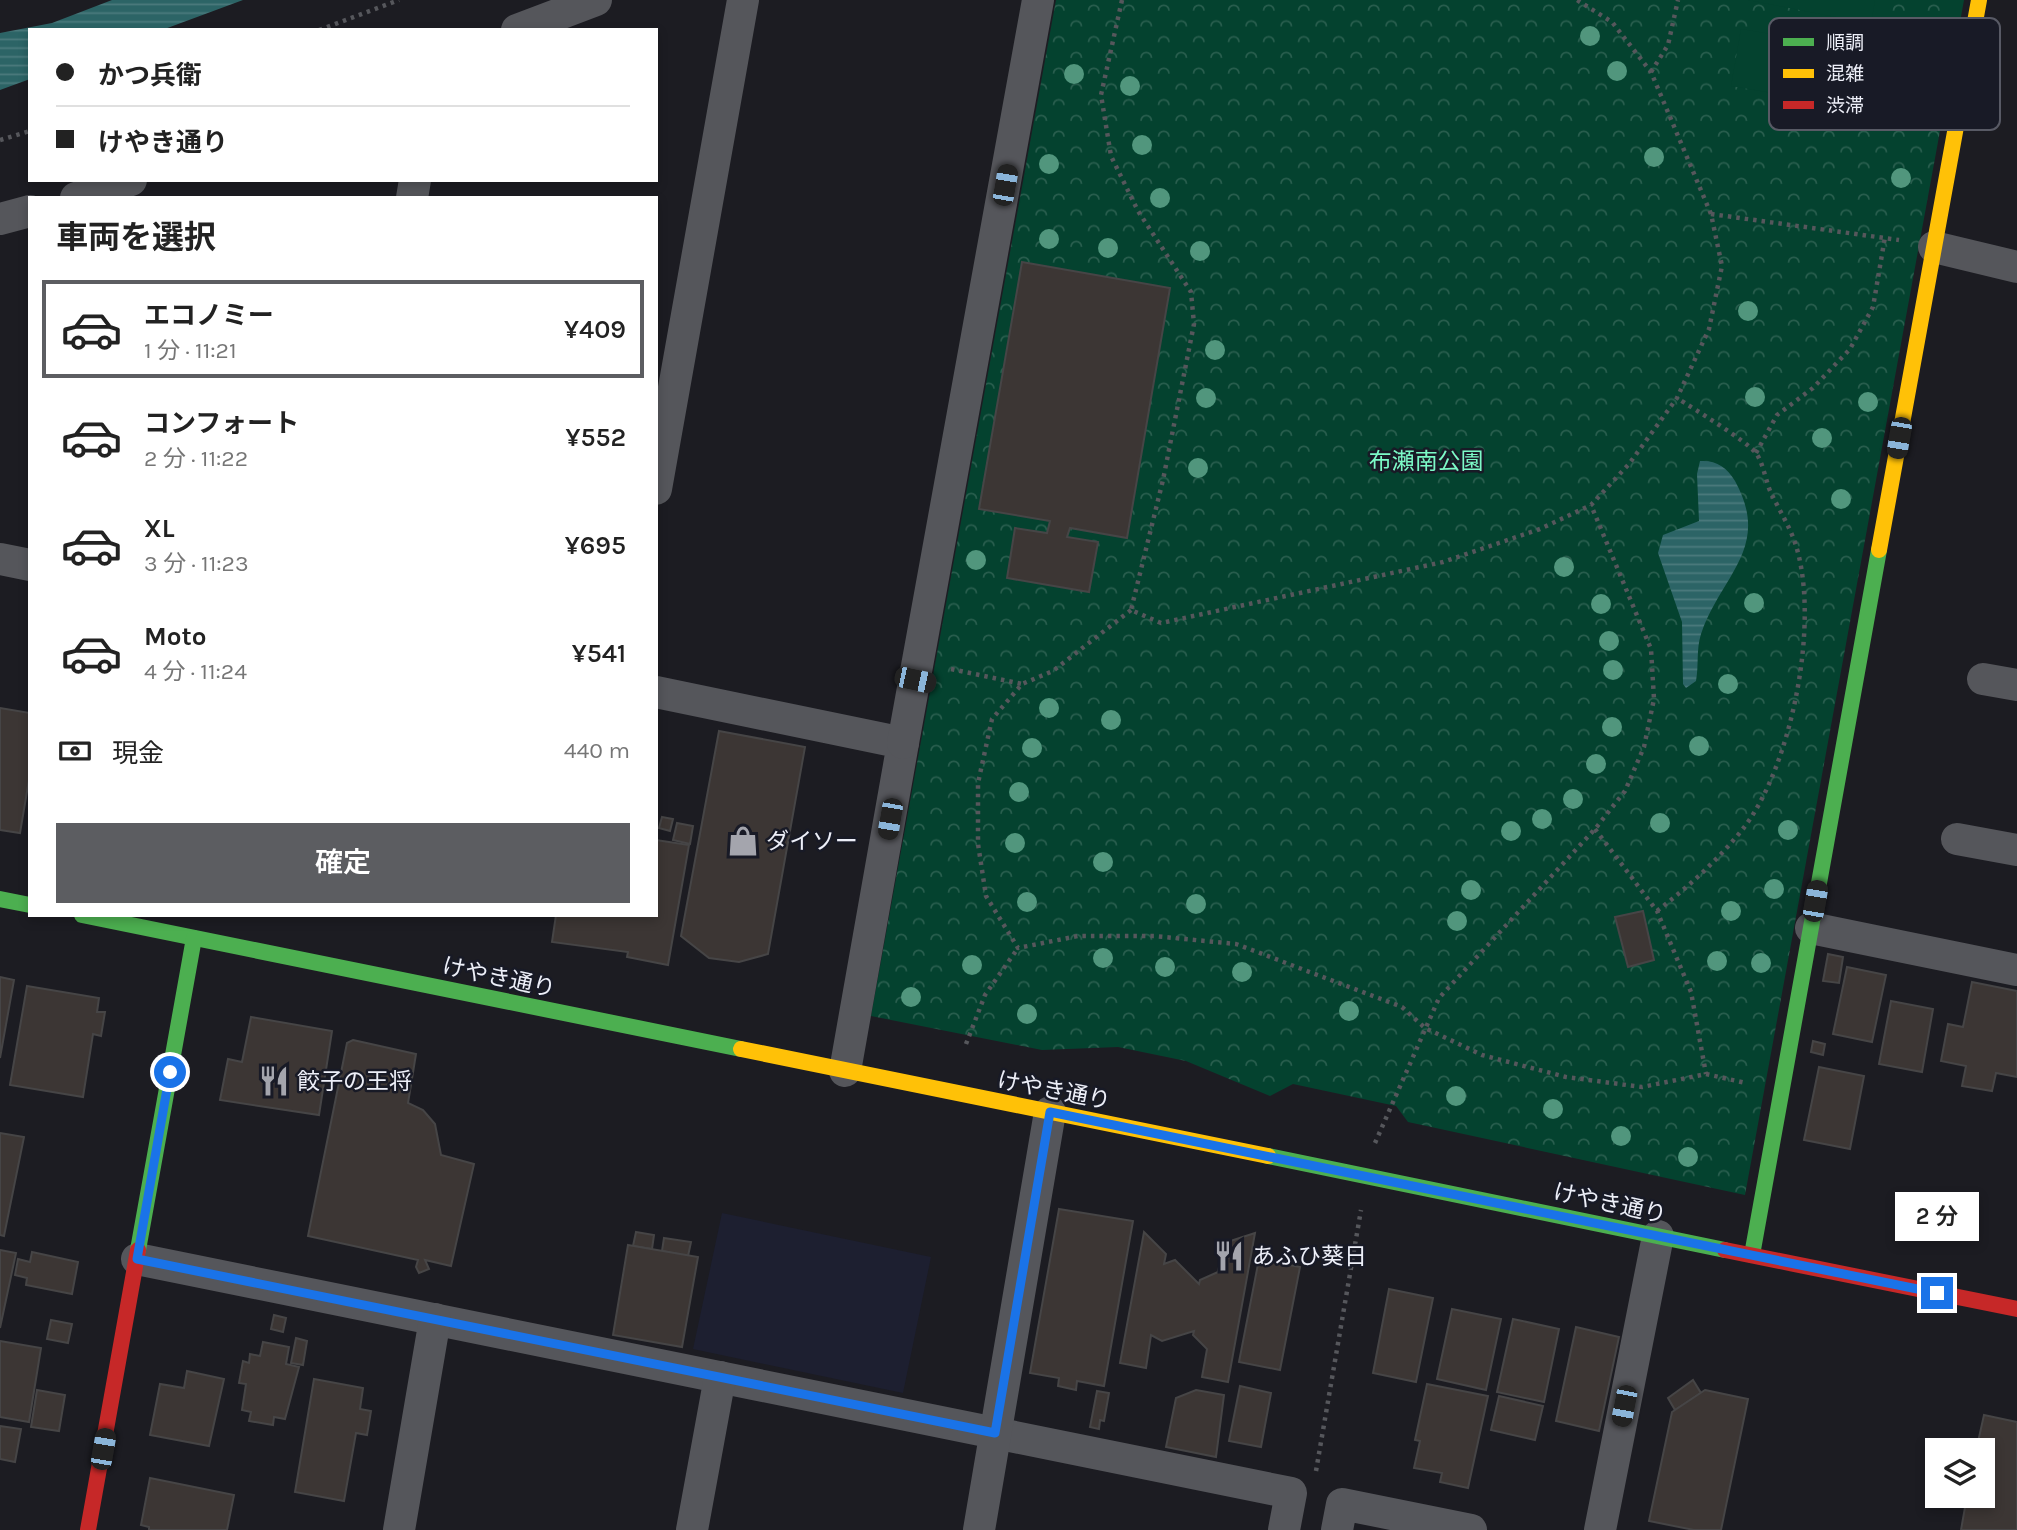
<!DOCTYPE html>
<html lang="ja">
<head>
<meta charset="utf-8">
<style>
  :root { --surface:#fff; --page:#f2f2f2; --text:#222; --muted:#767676; --line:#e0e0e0; --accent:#5c5d61 }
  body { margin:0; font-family:Karla,"Noto Sans JP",sans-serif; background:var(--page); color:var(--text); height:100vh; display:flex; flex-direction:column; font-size:26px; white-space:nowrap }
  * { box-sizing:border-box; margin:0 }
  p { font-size:23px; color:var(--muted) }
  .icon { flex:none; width:38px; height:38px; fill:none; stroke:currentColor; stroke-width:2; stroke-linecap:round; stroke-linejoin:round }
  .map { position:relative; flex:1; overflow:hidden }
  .drawer { position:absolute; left:28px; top:196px; width:630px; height:721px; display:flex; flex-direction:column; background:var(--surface); border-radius:0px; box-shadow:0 4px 10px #0003 }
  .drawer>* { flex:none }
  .banner { position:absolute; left:28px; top:28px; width:630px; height:154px; border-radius:0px; box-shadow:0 4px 10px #0003; display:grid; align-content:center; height:154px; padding:0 28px; background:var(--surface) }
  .controls { position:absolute; left:1925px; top:1438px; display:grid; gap:14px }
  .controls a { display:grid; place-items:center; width:70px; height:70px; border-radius:0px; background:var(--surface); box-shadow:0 4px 10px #0003; font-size:35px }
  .end { position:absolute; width:32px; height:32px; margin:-16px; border:9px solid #1a73e8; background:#fff; box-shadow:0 0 0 4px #fff }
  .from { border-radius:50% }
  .bubble { position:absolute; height:49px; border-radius:0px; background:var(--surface); box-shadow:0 4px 10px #0003; font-size:23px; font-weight:600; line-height:49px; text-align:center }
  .car { position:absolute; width:21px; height:42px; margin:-21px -10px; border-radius:9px; box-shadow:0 0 5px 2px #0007; background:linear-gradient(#222 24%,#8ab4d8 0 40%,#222 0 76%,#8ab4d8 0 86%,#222 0) }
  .banner b { display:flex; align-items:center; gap:24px; height:66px; font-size:26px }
  .banner b+b { border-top:2px solid var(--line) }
  .banner i { width:18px; height:18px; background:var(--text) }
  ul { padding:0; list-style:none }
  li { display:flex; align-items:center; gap:21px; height:98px; margin:0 14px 10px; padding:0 14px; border:4px solid transparent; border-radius:0px }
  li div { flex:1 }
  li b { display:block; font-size:26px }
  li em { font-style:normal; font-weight:600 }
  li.active { border-color:var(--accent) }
  li>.icon { width:63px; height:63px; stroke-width:1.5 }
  h2 { padding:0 28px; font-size:32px; line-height:84px }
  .pay { display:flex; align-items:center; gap:18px; height:77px; padding:0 28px; font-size:26px }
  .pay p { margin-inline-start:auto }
  .primary-button { display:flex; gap:14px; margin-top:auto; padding:14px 28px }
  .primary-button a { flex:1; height:80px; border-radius:0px; background:var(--accent); color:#fff; font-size:28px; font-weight:600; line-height:80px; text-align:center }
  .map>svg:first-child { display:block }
</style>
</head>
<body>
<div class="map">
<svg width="2017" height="1530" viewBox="0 0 2017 1530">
  <defs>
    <pattern id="park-crowns" width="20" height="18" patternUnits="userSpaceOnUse" patternTransform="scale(1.75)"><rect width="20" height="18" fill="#04422f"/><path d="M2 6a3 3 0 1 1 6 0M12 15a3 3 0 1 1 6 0" fill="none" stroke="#295e4e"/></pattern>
    <pattern id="water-rules" width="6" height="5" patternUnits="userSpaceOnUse" patternTransform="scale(1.75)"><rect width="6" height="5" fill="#2c6466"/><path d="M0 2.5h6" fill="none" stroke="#4b7a7d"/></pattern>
  </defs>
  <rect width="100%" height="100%" fill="#1c1c22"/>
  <path fill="#1d1f30" d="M722,1213L931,1257L903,1393L693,1349Z"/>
  <path fill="url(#park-crowns)" d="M1056,0H1964L1745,1195L1408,1122L1396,1106L1293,1084L1270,1096L1186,1061L1118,1047L1042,1050L871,1016Z"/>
  <g fill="#04422f">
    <path d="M1748,0H1875L1871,24Z"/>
    <path d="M1741,29L1865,50L1855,107L1731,86Z"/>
  </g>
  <g fill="url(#water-rules)">
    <path d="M112,0H243L162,30H30V79L0,90V33L52,23Z"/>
    <path d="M1700,461C1716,460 1727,467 1735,481C1772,548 1721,575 1701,634C1696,650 1699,665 1696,681L1686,688L1683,684L1682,622L1658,553L1663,535L1699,521L1697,474Z"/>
  </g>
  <g fill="#3c3634" stroke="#464546" stroke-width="2">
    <path d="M1022,262L1170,288L1127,538L1070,528L1067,537L1098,542L1089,592L1007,578L1015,528L1047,533L1050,521L979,509Z"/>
    <path d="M0,708L30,713V774L20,833L0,830Z"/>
    <path d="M719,731L805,747L768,954L739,962L709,958L681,936Z"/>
    <path d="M662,817L673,819L670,831L659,828Z"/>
    <path d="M677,823L693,826L690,844L673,840Z"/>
    <path d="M656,840L689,845L668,965L627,957L628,952L552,942L556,915H656Z"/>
    <path d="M1643,911L1654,960L1628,967L1615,917Z"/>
    <path d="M1828,954L1843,957L1839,983L1823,981Z"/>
    <path d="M1847,967L1886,975L1872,1042L1833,1034Z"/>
    <path d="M0,977L14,980L0,1058Z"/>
    <path d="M1972,982L2017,991V1077L1996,1073L1992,1091L1962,1086L1966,1066L1941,1061L1948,1024L1963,1027Z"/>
    <path d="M27,986L99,998L97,1012H105L101,1036L93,1034L83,1097L10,1085Z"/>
    <path d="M1891,1001L1933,1009L1922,1072L1879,1064Z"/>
    <path d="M251,1017L332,1031L319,1115L220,1100L228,1059L242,1062Z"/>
    <path d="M353,1040L416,1054L408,1103L423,1110L435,1124L441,1155L474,1164L451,1266L425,1260L429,1269L419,1273L416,1267L418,1260L308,1236L347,1043Z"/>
    <path d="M1813,1041L1825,1044L1823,1055L1811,1052Z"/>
    <path d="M1819,1067L1864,1076L1850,1149L1804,1140Z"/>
    <path d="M0,1133L24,1137L4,1236L0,1235Z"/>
    <path d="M1059,1209L1133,1221L1104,1386L1077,1381L1076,1390L1058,1386L1059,1378L1030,1373Z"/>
    <path d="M636,1232L654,1235L652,1249L633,1246Z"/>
    <path d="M1144,1232L1166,1254L1164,1264L1175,1260L1199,1284L1200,1280L1218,1272L1224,1243L1255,1233L1228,1382L1202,1377L1207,1349L1193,1335L1194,1331L1162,1341L1151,1335L1146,1368L1120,1363Z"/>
    <path d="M664,1238L691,1242L688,1256L662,1251Z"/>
    <path d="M628,1245L698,1257L682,1347L613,1335Z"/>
    <path d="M0,1250L16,1253L0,1328Z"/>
    <path d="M32,1252L78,1262L72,1294L26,1285L27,1278L15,1275L18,1259L30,1262Z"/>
    <path d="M1259,1259L1300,1267L1280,1370L1239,1362Z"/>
    <path d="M1389,1289L1433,1298L1416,1382L1373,1373Z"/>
    <path d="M1452,1309L1501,1319L1486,1390L1437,1379Z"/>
    <path d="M274,1315L286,1318L283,1332L271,1329Z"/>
    <path d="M1513,1319L1559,1329L1544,1402L1497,1392Z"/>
    <path d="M51,1320L72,1324L68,1343L47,1339Z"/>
    <path d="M1576,1327L1619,1337L1599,1431L1556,1421Z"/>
    <path d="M296,1338L307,1341L303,1365L291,1363Z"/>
    <path d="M0,1341L41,1348L29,1422L0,1417Z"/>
    <path d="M263,1342L289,1347L286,1364L299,1367L285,1419L274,1417L273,1425L249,1421L251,1412L242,1410L246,1384L239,1383L243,1361L249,1363L250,1354L260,1356Z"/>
    <path d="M187,1371L224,1379L209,1446L150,1435L160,1384L184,1388Z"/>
    <path d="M314,1379L363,1388L360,1409L371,1411L367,1435L356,1433L344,1501L295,1492Z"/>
    <path d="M1693,1380L1701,1393L1675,1410L1668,1398Z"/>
    <path d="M1427,1384L1488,1396L1468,1488L1440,1482L1442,1473L1414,1468L1420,1441L1415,1440Z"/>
    <path d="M1240,1386L1271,1393L1261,1447L1229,1441Z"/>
    <path d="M37,1390L65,1395L59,1431L31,1427Z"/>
    <path d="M1196,1390L1224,1395L1216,1457L1166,1447L1176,1398Z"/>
    <path d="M1705,1390L1748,1399L1721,1530H1694L1649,1521L1672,1412Z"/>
    <path d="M1097,1391L1109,1393L1104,1421L1100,1420L1099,1429L1090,1427Z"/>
    <path d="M1499,1396L1543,1406L1535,1440L1491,1430Z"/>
    <path d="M1984,1415L2017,1422V1530H1961L1967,1496H1983V1451H1976Z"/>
    <path d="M0,1426L21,1429L15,1462L0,1459Z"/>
    <path d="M150,1478L234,1495L227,1530H149V1527L141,1525Z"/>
  </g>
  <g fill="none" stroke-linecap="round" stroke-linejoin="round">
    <g stroke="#56575c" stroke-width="4.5" stroke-dasharray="3.5 5" stroke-linecap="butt">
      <path d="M1122,0L1101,95L1111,156L1138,211L1191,292L1194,324L1163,480L1131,610L1161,623L1443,562L1540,529L1591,505L1629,464L1677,398L1709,329L1722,266L1711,214L1651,72L1612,22L1577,0"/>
      <path d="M319,30L399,0"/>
      <path d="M1651,72L1668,45L1678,0"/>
      <path d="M0,140L30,131"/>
      <path d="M1711,214L1899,240"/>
      <path d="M1756,453L1777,415L1813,388L1850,349L1873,307L1885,237"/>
      <path d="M1131,610L1053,671L1022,684L992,719L978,783V844L986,896L1018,948L1078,936H1154L1236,944L1402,1007L1425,1028L1482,1055L1566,1077L1642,1087L1706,1074L1746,1083"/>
      <path d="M951,669L1022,684"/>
      <path d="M1595,829L1657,911L1691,992L1706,1074"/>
      <path d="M1657,911C1688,887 1717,861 1742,830C1792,768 1822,616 1794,540C1789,526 1780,511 1773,497C1766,485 1764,464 1756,453C1745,440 1694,409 1677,398"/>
      <path d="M966,1044L985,995L1018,948"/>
      <path d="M1375,1143L1439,998L1595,829L1625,791L1644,747L1654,699L1651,649L1591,505"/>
      <path d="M1316,1471L1361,1210"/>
    </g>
    <g stroke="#55565b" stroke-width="32">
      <path d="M517,30L596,0"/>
      <path d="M76,198L131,180"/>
      <path d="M412,198L415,180"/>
      <path d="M0,219L30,211"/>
      <path d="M1934,247L2017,267"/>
      <path d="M656,489L743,0"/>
      <path d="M0,559L30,565"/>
      <path d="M1983,679L2017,685"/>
      <path d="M656,692L903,743L845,1071"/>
      <path d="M903,743L1038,0"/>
      <path d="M1957,839L2017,850"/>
      <path d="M1811,928L2017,970"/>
      <path d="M137,1259L1291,1493L1284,1530"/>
      <path d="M399,1530L435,1319"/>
      <path d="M692,1530L720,1377"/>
      <path d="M979,1530L1050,1112"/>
      <path d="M1337,1530L1342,1504L1471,1530"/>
      <path d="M1600,1530L1658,1236"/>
    </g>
    <g stroke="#4caf50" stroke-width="16">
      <path d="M0,899L30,905"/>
      <path d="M82,915L741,1049"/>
      <path d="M1268,1156L1725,1250"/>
      <path d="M138,1250L194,938"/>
      <path d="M1752,1255L1879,550"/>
    </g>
    <g stroke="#ffc107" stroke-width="16">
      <path d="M1879,550L1979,0"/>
      <path d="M741,1049L1268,1156"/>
    </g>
    <g stroke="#c62828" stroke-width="16">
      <path d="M1725,1250L2017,1309"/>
      <path d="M88,1530L138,1250"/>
    </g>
  </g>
  <g fill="#51967d">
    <circle cx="1590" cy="36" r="10"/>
    <circle cx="1617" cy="71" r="10"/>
    <circle cx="1074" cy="74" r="10"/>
    <circle cx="1130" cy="86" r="10"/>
    <circle cx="1142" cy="145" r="10"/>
    <circle cx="1654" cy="157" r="10"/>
    <circle cx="1049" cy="164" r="10"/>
    <circle cx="1901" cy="178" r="10"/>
    <circle cx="1160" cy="198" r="10"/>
    <circle cx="1049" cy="239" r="10"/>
    <circle cx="1108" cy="248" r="10"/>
    <circle cx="1200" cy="251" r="10"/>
    <circle cx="1748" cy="311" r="10"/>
    <circle cx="1215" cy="350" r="10"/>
    <circle cx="1755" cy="397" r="10"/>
    <circle cx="1206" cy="398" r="10"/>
    <circle cx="1868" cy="402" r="10"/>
    <circle cx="1822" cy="438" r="10"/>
    <circle cx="1198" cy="468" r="10"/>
    <circle cx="1841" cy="499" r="10"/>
    <circle cx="976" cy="560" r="10"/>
    <circle cx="1564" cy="567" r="10"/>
    <circle cx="1754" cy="603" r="10"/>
    <circle cx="1601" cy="604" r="10"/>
    <circle cx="1609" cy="641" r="10"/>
    <circle cx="1613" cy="670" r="10"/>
    <circle cx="1728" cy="684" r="10"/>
    <circle cx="1049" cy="708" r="10"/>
    <circle cx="1111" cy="720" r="10"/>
    <circle cx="1612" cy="727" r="10"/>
    <circle cx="1699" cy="746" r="10"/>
    <circle cx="1032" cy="748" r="10"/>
    <circle cx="1596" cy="764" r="10"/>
    <circle cx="1019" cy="792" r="10"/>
    <circle cx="1573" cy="799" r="10"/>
    <circle cx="1542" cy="819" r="10"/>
    <circle cx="1660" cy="823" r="10"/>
    <circle cx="1788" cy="830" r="10"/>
    <circle cx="1511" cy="831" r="10"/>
    <circle cx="1015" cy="843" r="10"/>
    <circle cx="1103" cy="862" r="10"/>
    <circle cx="1774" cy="889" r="10"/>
    <circle cx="1471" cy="890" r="10"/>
    <circle cx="1027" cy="902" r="10"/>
    <circle cx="1196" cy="904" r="10"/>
    <circle cx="1731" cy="911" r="10"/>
    <circle cx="1457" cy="921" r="10"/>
    <circle cx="1103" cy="958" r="10"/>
    <circle cx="1717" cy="961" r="10"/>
    <circle cx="1761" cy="963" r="10"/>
    <circle cx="972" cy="965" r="10"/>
    <circle cx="1165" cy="967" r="10"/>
    <circle cx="1242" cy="972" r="10"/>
    <circle cx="911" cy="997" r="10"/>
    <circle cx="1349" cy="1011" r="10"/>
    <circle cx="1027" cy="1014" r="10"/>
    <circle cx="1456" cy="1096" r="10"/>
    <circle cx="1553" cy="1109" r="10"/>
    <circle cx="1621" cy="1136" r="10"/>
    <circle cx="1688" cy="1157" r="10"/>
  </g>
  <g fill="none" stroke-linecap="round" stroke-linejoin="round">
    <path stroke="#1a73e8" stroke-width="9" d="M170,1072L137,1259L995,1433L1050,1112L1937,1293"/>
  </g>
  <defs>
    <g id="shop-bare" transform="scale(2.415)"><path d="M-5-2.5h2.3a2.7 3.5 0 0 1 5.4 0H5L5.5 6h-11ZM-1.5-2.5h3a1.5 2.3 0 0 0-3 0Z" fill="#a4a5ad" stroke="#181a26" stroke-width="2.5" paint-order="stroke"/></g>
    <g id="restaurant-bare" transform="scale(2.415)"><path d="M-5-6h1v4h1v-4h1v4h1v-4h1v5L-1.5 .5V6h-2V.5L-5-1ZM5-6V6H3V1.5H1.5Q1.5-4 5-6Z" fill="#a4a5ad" stroke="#181a26" stroke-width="2.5" paint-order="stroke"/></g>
  </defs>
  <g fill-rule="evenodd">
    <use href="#shop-bare" x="743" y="841"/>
    <use href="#restaurant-bare" x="274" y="1081"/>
    <use href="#restaurant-bare" x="1229" y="1256"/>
  </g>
  <g text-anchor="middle" stroke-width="5" stroke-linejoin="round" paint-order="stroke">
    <g font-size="23" fill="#7cfac7" stroke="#181a26">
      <text x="1426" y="469">布瀬南公園</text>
    </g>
    <g font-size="23" fill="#edeff8" stroke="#181a26" text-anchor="start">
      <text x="766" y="849">ダイソー</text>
      <text x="297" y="1089">餃子の王将</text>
      <text x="1252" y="1264">あふひ葵日</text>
    </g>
    <g font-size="23" fill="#edeff8" stroke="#181a26">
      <text transform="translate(499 977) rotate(12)" y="8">けやき通り</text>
      <text transform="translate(1054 1090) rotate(11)" y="8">けやき通り</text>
      <text transform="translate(1610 1203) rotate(12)" y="8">けやき通り</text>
    </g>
  </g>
  <rect x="1769" y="18" width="231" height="112" rx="10" fill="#181a26" stroke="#585a65" stroke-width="2"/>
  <rect x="1783" y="38" width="31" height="8" fill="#4caf50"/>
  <rect x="1783" y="69" width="31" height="9" fill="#ffc107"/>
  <rect x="1783" y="101" width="31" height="8" fill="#c62828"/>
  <g font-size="19" fill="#edeff8">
    <text x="1826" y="49">順調</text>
    <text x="1826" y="80">混雑</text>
    <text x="1826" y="112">渋滞</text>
  </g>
</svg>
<div class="controls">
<a><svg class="icon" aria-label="layers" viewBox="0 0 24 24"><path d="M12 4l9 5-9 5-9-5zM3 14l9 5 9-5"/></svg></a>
</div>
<i class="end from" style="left:170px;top:1072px"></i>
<i class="end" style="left:1937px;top:1293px"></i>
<div class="bubble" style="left:1895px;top:1192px;width:84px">2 分</div>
<i class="car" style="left:1005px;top:185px;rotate:10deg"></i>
<i class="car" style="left:1899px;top:438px;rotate:190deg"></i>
<i class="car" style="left:915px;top:680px;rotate:102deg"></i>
<i class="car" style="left:890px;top:819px;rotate:190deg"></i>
<i class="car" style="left:1815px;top:901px;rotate:10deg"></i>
<i class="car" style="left:1624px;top:1406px;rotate:191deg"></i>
<i class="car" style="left:103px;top:1449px;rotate:10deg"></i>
<div class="banner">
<b><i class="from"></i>かつ兵衛</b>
<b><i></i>けやき通り</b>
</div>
<section class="drawer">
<h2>車両を選択</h2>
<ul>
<li class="active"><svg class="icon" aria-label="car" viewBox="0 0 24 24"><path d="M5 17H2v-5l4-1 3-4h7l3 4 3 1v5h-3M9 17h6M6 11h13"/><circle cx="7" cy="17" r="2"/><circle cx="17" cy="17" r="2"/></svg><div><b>エコノミー</b><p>1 分 · 11:21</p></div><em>¥409</em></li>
<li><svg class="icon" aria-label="car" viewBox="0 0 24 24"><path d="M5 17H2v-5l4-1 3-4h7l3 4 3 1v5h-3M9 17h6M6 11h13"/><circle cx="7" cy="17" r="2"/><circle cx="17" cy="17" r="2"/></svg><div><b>コンフォート</b><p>2 分 · 11:22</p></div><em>¥552</em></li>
<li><svg class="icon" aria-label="car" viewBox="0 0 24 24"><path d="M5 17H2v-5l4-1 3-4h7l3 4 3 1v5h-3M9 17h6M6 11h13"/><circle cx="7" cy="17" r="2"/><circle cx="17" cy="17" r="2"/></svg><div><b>XL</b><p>3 分 · 11:23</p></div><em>¥695</em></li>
<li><svg class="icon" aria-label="car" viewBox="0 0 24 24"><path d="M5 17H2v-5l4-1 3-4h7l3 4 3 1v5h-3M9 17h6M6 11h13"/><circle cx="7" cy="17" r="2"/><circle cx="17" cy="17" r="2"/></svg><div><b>Moto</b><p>4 分 · 11:24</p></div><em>¥541</em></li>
</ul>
<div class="pay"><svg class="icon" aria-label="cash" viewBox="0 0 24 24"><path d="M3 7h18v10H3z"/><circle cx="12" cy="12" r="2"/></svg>現金<p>440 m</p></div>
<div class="primary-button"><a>確定</a></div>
</section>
</div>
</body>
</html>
